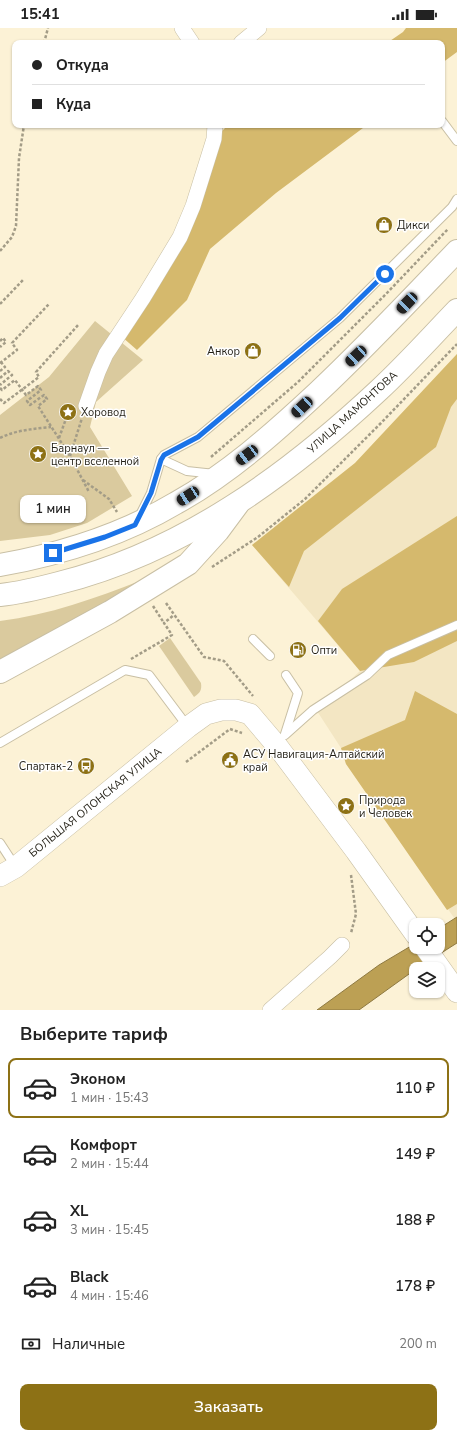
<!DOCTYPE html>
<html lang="ru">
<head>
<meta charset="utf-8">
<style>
  :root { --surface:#fff; --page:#f2f2f2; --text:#222; --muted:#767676; --line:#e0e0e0; --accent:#8d7115 }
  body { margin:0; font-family:"Nunito Sans",sans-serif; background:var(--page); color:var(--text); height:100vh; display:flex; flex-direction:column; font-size:15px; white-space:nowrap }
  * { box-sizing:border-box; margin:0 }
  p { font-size:13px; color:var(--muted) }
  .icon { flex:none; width:22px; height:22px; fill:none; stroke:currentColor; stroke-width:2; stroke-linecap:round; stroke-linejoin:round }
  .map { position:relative; height:982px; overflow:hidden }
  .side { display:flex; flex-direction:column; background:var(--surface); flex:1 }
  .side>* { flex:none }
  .top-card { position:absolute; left:12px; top:12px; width:433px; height:88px; border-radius:8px; box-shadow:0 1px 3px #0004; display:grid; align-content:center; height:88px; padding:0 20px; background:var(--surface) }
  .tools { position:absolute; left:409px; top:890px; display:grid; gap:8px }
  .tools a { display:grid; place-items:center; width:36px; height:36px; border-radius:8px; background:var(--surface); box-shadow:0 1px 3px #0004; font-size:20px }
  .end { position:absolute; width:18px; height:18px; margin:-9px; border:5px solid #1a73e8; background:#fff; box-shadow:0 0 0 2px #fff }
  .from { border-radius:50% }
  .bubble { position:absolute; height:28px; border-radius:8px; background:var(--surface); box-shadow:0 1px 3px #0004; font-size:13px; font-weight:600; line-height:28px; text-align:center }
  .car { position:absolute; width:12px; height:24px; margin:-12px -6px; border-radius:5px; box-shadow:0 0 3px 1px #0007; background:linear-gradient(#222 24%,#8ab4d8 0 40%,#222 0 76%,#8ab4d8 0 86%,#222 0) }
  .top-card b { display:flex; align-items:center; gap:14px; height:38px; font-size:15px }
  .top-card b+b { border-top:1px solid var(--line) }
  .top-card i { width:10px; height:10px; background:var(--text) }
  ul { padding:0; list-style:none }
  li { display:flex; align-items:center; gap:12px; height:60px; margin:0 8px 6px; padding:0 12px; border:2px solid transparent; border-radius:8px }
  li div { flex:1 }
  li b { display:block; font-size:15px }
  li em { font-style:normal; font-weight:600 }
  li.active { border-color:var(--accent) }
  li>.icon { width:36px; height:36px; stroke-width:1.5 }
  h2 { padding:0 20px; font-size:18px; line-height:48px }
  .pay { display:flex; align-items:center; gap:10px; height:44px; padding:0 20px; font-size:15px }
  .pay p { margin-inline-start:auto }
  .primary-button { display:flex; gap:8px; margin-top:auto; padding:8px 20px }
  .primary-button a { flex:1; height:46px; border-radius:8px; background:var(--accent); color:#fff; font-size:16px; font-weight:600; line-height:46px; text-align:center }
  .status { display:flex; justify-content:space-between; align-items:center; height:28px; padding:0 20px; background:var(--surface); direction:ltr }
  .status svg { height:11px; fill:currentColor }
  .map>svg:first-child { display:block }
</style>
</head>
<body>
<div class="status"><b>15:41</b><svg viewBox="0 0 49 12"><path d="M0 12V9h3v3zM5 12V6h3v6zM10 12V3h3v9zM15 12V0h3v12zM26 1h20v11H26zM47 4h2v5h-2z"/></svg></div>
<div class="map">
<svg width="457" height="982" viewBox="0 0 457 982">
  <rect width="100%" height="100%" fill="#fcf2d6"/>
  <path fill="#f3e6c3" d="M457,326V894L346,736L341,720L317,683L360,643L252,517L355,435Z"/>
  <g fill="#daca9e">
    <path d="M95,293L143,332L96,374L90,399L132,468L87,495L50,507L0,513V387L49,349Z"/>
    <path d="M142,552L143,556L0,634V593C49,587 96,570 142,552Z"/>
    <path d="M170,610L201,655C202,662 200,665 194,669L159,618Z"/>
  </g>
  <g fill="#d5b96d">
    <path d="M406,0H457V24L442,35V15H387L403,4Z"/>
    <path d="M228,97H367L276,165L210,221L187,272L137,322L121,308L204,161L222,103Z"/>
    <path d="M457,326V371L451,379L436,419L304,523L289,559L252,517L355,435Z"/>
    <path d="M457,488V613L414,634L360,643L318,593L342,561Z"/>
    <path d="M415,663L457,686V876L447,882L346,736L341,720L405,692Z"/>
  </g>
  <path fill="#bca054" stroke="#8e7941" d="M457,889V915L416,941L359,982H317L379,937L416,915V919H438V901Z"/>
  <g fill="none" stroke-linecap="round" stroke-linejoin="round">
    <g stroke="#c8bfa4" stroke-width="10">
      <g id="lane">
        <path d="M442,93L457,113"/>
        <path d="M161,431L164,427L198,409L340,290L452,179L457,171"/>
        <path d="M139,489L151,465L161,431L187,443L215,446"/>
        <path d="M253,611L270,628"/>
        <path d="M285,706L298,665L286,647"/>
        <path d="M285,707L313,682L367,647L388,627L457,597"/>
        <path d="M0,715L125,642L149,647L188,699"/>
        <path d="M0,815L15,838"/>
      </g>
    </g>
    <g stroke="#c8bfa4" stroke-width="16">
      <g id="street">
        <path d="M182,0L192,15"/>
        <path d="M241,15L259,0"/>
        <path d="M86,378L98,344L106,326L143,270L180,209L193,178L214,111L215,97"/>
        <path d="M270,982L330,929L342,917"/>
      </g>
    </g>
    <g stroke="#c8bfa4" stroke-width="22">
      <g id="secondary">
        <path d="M0,848L16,839L188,699L206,686L221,682H236L250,686L278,719L356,823L416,907"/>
        <path d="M425,919L457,964"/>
      </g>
    </g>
    <g stroke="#c8bfa4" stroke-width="24">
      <path id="primary" d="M0,644L110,584L188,536L218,503L238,476"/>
    </g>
    <g stroke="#c8bfa4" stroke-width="24">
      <g id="highway">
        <path d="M0,537C62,526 122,507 176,475C228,446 273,406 317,365C365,320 411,271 457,223"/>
        <path d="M0,567C20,565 40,560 59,555C183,524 287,448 379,362C406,337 431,309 457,282"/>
      </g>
    </g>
    <g stroke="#a39c87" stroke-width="2.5" stroke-dasharray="3 2" stroke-linecap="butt">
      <path d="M44,15L48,0"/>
      <path d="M0,223L12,209L16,198L19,130L24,97"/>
      <path d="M0,276L23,252"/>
      <path d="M0,313L3,310L6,314L0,319"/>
      <path d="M0,335L17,322L12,315L49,276"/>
      <path d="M0,343L5,339L0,333"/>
      <path d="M0,350L8,343L12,347L0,357"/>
      <path d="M0,360L2,362L15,352L26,367L38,358L41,362L27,373L30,377L44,367L47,371L38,378L70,428L89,464"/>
      <path d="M0,371L4,375L39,349L36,344L79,296"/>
      <path d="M0,410C16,402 33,401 51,399"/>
      <path d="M59,410L67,388"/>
      <path d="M70,428L82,390"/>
      <path d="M211,429L298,354L386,266L448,201"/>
      <path d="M83,452L109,471L117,484"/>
      <path d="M212,539L258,509L305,471L381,395L457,316"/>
      <path d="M166,575L204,629L224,633L253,668"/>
      <path d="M153,578L164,595"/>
      <path d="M131,631L172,607L164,595L174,587"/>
      <path d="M186,734L230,701L242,705"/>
      <path d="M351,847L356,886L351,905"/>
    </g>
    <use href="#lane" stroke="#fff" stroke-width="8"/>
    <use href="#street" stroke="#fff" stroke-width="15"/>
    <use href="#secondary" stroke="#fff" stroke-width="21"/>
    <use href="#primary" stroke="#fff" stroke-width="22"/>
    <use href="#highway" stroke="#fff" stroke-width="22"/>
  </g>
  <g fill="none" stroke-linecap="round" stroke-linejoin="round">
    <path stroke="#1a73e8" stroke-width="5" d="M53,525L105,509L135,497L151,465L161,432L164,427L198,409L340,290L385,246"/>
  </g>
  <defs>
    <g id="shop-disc" transform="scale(0.9)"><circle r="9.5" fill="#8d7115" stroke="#fff"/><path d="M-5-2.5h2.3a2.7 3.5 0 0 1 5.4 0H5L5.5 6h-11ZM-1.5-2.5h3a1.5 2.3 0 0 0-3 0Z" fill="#fff"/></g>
    <g id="sight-disc" transform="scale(0.9)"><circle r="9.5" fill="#8d7115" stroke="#fff"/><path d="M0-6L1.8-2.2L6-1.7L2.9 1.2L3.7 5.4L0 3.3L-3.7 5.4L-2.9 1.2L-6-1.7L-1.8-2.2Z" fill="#fff"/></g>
    <g id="fuel-disc" transform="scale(0.9)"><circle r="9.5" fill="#8d7115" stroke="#fff"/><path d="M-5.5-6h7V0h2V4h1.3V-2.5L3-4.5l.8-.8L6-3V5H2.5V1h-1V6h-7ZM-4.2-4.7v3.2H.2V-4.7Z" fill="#fff"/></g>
    <g id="civic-disc" transform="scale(0.9)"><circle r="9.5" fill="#8d7115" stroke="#fff"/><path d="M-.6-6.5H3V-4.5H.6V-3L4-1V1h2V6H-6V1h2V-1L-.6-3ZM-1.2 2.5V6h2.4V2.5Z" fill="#fff"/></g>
    <g id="bus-disc" transform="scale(0.9)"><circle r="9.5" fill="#8d7115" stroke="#fff"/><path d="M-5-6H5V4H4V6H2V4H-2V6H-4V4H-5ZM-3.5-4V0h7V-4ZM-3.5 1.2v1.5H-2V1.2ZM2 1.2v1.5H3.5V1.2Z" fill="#fff"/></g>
  </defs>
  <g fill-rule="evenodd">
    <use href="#shop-disc" x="384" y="197"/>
    <use href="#shop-disc" x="253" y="323"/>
    <use href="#sight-disc" x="68" y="384"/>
    <use href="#sight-disc" x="38" y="426"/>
    <use href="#fuel-disc" x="298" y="622"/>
    <use href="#civic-disc" x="230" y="732"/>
    <use href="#bus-disc" x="86" y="738"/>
    <use href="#sight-disc" x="346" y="778"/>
  </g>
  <g text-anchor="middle" stroke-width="3" stroke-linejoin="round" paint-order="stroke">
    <g font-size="11" fill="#211e14" stroke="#fff" text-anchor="start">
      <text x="397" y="201">Дикси</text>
      <text x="240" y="327" text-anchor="end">Анкор</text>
      <text x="81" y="388">Хоровод</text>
      <text x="51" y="424">Барнаул —<tspan x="51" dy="13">центр вселенной</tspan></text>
      <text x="311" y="626">Опти</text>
      <text x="243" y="730">АСУ Навигация-Алтайский<tspan x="243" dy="13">край</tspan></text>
      <text x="73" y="742" text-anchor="end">Спартак-2</text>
      <text x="359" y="776">Природа<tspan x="359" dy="13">и Человек</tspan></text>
    </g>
    <g font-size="11" fill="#211e14" stroke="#fff">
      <text transform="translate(352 384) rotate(-42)" y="4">УЛИЦА МАМОНТОВА</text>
      <text transform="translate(95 774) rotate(-39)" y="4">БОЛЬШАЯ ОЛОНСКАЯ УЛИЦА</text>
    </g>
  </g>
</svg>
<div class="tools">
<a><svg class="icon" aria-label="locate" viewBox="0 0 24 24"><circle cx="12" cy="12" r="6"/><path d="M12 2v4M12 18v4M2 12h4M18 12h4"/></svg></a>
<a><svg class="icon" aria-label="layers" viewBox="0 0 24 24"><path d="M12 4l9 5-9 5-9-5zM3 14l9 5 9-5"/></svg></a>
</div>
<i class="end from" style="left:385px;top:246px"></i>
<i class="end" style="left:53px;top:525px"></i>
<div class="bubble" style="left:20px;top:467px;width:66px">1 мин</div>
<i class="car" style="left:407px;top:275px;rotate:224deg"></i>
<i class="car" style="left:356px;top:328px;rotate:227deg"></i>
<i class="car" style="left:302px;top:379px;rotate:227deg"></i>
<i class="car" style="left:247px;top:427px;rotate:233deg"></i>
<i class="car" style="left:188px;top:468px;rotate:237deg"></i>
<div class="top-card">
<b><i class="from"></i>Откуда</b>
<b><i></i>Куда</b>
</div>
</div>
<section class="side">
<h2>Выберите тариф</h2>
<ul>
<li class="active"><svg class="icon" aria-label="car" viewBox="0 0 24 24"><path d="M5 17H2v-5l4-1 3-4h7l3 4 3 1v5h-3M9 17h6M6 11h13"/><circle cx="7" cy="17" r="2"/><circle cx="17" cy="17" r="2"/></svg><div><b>Эконом</b><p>1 мин · 15:43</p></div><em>110 ₽</em></li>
<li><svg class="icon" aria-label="car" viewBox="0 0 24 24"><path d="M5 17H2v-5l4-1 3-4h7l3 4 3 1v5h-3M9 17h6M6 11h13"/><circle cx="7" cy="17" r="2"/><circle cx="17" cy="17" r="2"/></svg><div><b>Комфорт</b><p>2 мин · 15:44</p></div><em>149 ₽</em></li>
<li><svg class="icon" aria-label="car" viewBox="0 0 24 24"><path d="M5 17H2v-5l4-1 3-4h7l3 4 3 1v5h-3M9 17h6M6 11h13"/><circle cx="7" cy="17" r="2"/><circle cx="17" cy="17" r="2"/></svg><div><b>XL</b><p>3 мин · 15:45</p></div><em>188 ₽</em></li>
<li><svg class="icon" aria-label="car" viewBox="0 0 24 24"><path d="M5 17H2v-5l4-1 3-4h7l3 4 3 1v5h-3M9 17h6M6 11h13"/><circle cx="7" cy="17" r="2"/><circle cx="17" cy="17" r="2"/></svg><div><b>Black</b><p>4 мин · 15:46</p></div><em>178 ₽</em></li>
</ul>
<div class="pay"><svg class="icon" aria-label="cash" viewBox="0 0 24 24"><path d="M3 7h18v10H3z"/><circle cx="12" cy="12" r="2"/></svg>Наличные<p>200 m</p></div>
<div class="primary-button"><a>Заказать</a></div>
</section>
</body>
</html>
